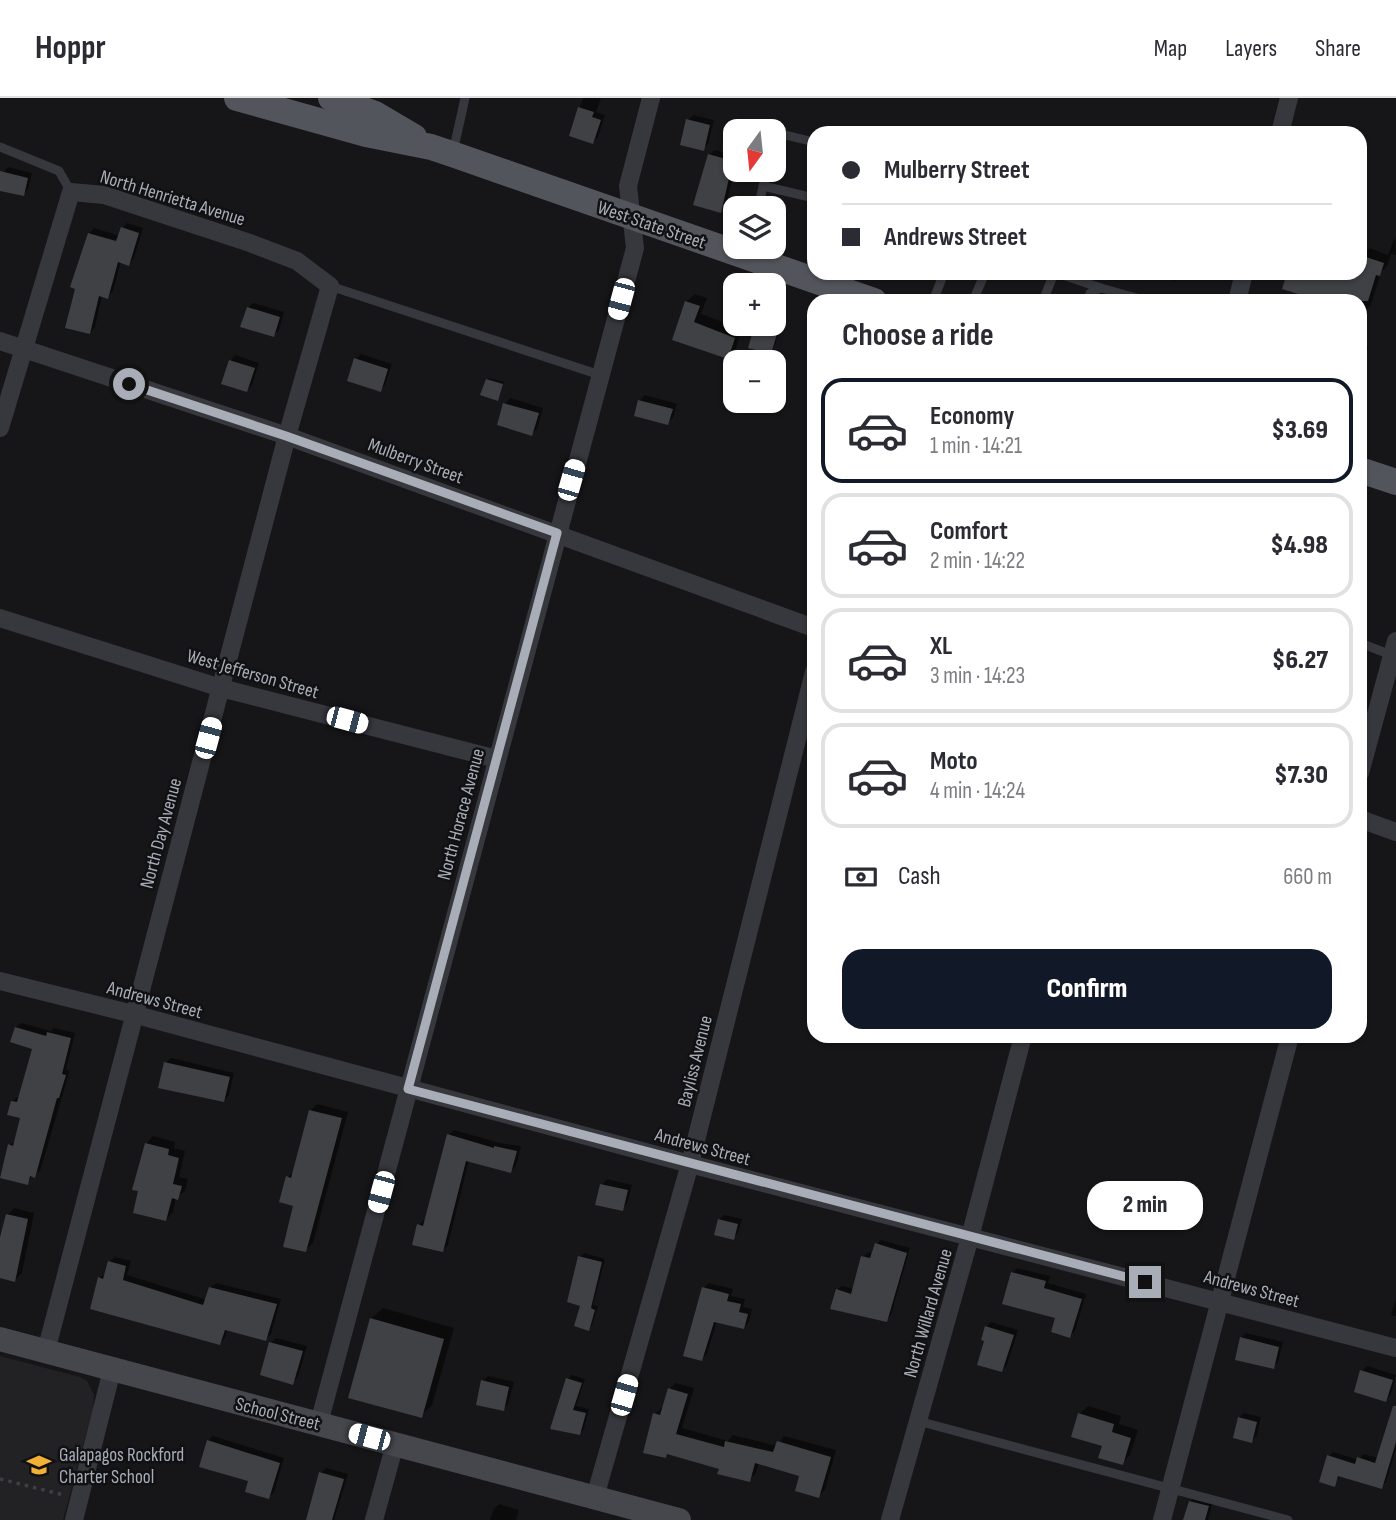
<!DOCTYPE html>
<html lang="en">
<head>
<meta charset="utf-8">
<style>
  :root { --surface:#fff; --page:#f7f7f7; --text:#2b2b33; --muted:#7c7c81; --line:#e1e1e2; --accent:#111827 }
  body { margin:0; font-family:"Sofia Sans Condensed",sans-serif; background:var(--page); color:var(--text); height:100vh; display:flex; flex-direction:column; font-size:26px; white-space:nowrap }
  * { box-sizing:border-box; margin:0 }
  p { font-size:23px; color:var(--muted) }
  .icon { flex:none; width:38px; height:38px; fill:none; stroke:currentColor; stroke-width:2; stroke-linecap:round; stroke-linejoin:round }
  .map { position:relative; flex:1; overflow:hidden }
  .panel { position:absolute; left:807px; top:196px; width:560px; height:749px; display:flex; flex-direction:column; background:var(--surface); border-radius:21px; box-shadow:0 2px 5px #0004 }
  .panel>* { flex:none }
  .guide { position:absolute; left:807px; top:28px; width:560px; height:154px; border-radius:21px; box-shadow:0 2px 5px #0004; display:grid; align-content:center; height:154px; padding:0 35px; background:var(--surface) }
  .needle { width:46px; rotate:195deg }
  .controls { position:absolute; left:723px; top:21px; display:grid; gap:14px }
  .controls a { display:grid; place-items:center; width:63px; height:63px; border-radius:14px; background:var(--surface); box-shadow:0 2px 5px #0004; font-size:35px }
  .end { position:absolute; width:32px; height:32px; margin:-16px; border:9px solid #a8adb8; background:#111; box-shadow:0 0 0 4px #111 }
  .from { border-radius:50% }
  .bubble { position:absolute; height:49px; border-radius:21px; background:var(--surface); box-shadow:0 2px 5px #0004; font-size:23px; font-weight:800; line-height:49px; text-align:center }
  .car { position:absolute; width:21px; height:42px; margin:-21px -10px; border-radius:9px; box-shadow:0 0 5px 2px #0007; background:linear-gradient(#fff 24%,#345 0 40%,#fff 0 76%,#345 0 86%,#fff 0) }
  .guide b { display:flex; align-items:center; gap:24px; height:66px; font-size:26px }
  .guide b+b { border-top:2px solid var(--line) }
  .guide i { width:18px; height:18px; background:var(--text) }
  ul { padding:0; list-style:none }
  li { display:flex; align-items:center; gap:21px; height:105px; margin:0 14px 10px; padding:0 21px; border:4px solid var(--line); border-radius:21px }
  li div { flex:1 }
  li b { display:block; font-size:26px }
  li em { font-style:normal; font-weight:800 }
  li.current { border-color:var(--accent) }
  li>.icon { width:63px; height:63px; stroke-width:1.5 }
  h2 { padding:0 35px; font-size:32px; line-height:84px }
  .pay { display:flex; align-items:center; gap:18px; height:77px; padding:0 35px; font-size:26px }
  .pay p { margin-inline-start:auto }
  .action { display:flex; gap:14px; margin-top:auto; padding:14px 35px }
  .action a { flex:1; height:80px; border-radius:21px; background:var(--accent); color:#fff; font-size:28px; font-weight:800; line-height:80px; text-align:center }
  header { display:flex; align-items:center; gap:42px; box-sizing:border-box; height:98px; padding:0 35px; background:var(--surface); border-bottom:2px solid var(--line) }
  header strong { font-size:33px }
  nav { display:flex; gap:38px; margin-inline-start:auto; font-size:24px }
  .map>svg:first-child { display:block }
</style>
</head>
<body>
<header>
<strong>Hoppr</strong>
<nav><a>Map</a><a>Layers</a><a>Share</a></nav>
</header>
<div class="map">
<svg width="1396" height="1422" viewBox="0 0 1396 1422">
  <rect width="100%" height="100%" fill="#161618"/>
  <path fill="#222225" d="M0,1258L80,1279L87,1283L94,1297L93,1311L63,1422H0Z"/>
  <g fill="#0007">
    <path d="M583,0H601L596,14L605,17L598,39L593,44L571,37Z"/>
    <path d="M693,17L714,22L708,46L703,51L688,22Z"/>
    <path d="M715,52L735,58V68L726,108L720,113L709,57Z"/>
    <path d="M8,69L32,75L28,91L23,97L0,91L3,75Z"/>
    <path d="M127,125L143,130L134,160L129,166L121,163L113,193L107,199L102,197L95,229L90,235L89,136L94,130L120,138L122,130Z"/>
    <path d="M1395,139L1396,157L1391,156L1387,168L1381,174L1371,207L1364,214L1360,213V203H1327L1289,175H1360L1362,158L1370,150L1388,157Z"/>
    <path d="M1149,175H1190L1187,177L1182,176L1176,183Z"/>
    <path d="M1106,194L1133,203H1097Z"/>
    <path d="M695,196L707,200L701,216L742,231L736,250L727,259L674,241L686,204Z"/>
    <path d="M253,205L284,214L279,232L274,237L248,210Z"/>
    <path d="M774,210L786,214L773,252L783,255L774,283V264H762L767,253L750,249L757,226H774Z"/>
    <path d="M1360,247L1368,249L1363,265H1360Z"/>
    <path d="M361,256L392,266L385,287L380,292L356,261Z"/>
    <path d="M235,257L259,265L252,287L247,292L230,263Z"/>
    <path d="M489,280L504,284L498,301L487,282Z"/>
    <path d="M645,297L677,306L673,320L667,325L636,316L640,302Z"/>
    <path d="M510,300L543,310L537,331L531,336L505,306Z"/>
    <path d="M21,925L51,933L54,930L75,935L66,972H70L40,1073L33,1077L27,1085L0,1078L9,1047L16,1043L22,1019L12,1004L17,999H20L34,950L16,929Z"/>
    <path d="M171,960L234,975L229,997L224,1003L166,965Z"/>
    <path d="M317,1006L348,1014L313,1145L306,1152L288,1079L295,1072L310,1013Z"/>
    <path d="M454,1032L500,1045L521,1048L516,1068L511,1073L469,1062L448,1147L443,1152L419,1127L424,1122L427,1123L449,1037Z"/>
    <path d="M153,1038L175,1044L174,1050L185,1053L179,1079L188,1081L185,1093L176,1099L173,1114L166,1122L140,1091L146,1046Z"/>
    <path d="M607,1081L632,1087L627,1106L622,1111L602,1087Z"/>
    <path d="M14,1110L34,1115L22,1175L15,1182L0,1178V1135L2,1136L7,1117Z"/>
    <path d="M724,1117L742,1121L738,1135L733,1140L719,1122Z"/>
    <path d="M881,1142L910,1150L891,1217L887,1222L837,1192L842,1188L854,1191L863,1159L868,1154L874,1156L876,1146Z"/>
    <path d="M584,1155L605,1161L593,1207L598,1208L592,1227L589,1231L582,1206L580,1159Z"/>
    <path d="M115,1159L131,1163L127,1177L207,1202L210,1190L216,1185L281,1201L271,1236L265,1242L227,1231L225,1240L220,1245L99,1180L106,1176L109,1164Z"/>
    <path d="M1017,1170L1050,1178L1048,1185L1086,1196L1075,1233L1070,1238L1058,1218L1012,1175Z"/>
    <path d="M709,1185L733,1191L731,1198L745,1201L743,1209L752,1211L749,1224L744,1230L717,1223L707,1256L702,1261L703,1190Z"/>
    <path d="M1396,1201V1218L1391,1217Z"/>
    <path d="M383,1210L454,1230L432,1307L421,1318L371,1221Z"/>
    <path d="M991,1224L1018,1232L1007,1267L1002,1272L986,1242V1229Z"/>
    <path d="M1246,1235L1283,1244L1278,1264L1273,1269L1241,1240Z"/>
    <path d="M276,1240L307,1248L298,1279L292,1285L271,1245Z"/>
    <path d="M1367,1268L1396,1277L1391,1296L1386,1302L1362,1273Z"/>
    <path d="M572,1277L585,1281L576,1308L589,1311L584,1331L580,1335L552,1329L568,1281Z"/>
    <path d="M488,1278L514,1284L508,1306L503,1312L483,1283Z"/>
    <path d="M676,1285L694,1290L682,1330L728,1343L733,1337L777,1348L784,1338L836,1352L825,1392L818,1398L801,1377L759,1364L756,1375L750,1382L721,1370L669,1355L666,1359L655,1316L661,1310H663L669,1291Z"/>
    <path d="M1088,1308L1121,1318L1119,1326L1138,1332L1130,1357L1122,1365L1079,1316Z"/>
    <path d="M1244,1315L1261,1319L1257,1337L1252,1343L1239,1320Z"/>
    <path d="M1396,1320V1351L1386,1384L1381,1389L1340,1377L1334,1387L1329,1358L1333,1354L1359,1362L1363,1356L1378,1360Z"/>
    <path d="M213,1338L284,1360L274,1394L269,1399L208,1343Z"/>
    <path d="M326,1370L348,1376L334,1422H309L321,1375Z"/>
    <path d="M1195,1398L1213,1403L1208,1422H1185L1190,1404Z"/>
    <path d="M499,1406L519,1412L516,1422H490L494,1411Z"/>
  </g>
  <g fill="#404145">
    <path d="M578,9L594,14L592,19L601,22L593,46L569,38Z"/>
    <path d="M686,21L710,27L704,53L680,47Z"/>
    <path d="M708,56L733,63L721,115L693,107Z"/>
    <path d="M0,73L28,80L24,98L0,93Z"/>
    <path d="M121,129L139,135L129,168L118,164L108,201L99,198L90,236L65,230L75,191L70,189L88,135L116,143Z"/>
    <path d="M1360,157L1384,165L1380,178L1376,177L1368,203H1321L1282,191L1287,175H1360Z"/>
    <path d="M685,203L700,208L694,224L735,240L728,261L672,242Z"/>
    <path d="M247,209L280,219L274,239L240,229Z"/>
    <path d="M755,226H780L771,256L748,250Z"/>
    <path d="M354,260L388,271L381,294L347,283Z"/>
    <path d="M229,262L255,270L247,294L221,286Z"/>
    <path d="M486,281L503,286L498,303L480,297Z"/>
    <path d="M638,302L673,311L668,327L634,318Z"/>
    <path d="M503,305L539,315L532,338L497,327Z"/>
    <path d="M15,929L46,938L47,934L71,940L62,976L66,977L59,1000H57L35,1080L30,1078L28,1087L0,1080L8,1046L13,1048L20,1020L7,1017L11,1003L17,1004L32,951L10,944Z"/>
    <path d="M164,964L230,979L224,1004L158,990Z"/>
    <path d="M309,1012L342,1020L306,1154L283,1149L293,1108L279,1104L286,1078L291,1080Z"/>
    <path d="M447,1036L494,1050V1048L517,1053L511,1075L466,1063L443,1154L412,1147L417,1126L423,1128Z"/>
    <path d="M145,1045L169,1051L168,1057L179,1060L173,1086L182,1088L178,1102L172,1100L166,1123L133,1115L138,1093L132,1092Z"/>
    <path d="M600,1086L628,1092L623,1113L595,1107Z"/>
    <path d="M6,1116L28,1121L15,1184L0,1180V1139Z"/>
    <path d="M718,1121L738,1126L734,1142L714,1137Z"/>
    <path d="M875,1145L907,1155L887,1224L830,1211L836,1191L851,1196L861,1158L870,1160Z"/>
    <path d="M578,1158L602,1164L591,1210L595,1212L589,1233L574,1228L580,1208L567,1204Z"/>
    <path d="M108,1163L126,1168L123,1182L203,1207L209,1189L277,1206L266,1243L225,1232L220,1247L90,1211L98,1179L103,1181Z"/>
    <path d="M1011,1174L1046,1183L1044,1190L1082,1201L1070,1240L1051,1234L1055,1220L1002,1206Z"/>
    <path d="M702,1189L729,1196L727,1203L741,1206L739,1214L748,1216L744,1231L714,1224L702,1263L683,1258Z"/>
    <path d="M370,1220L444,1241L422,1320L348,1300Z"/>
    <path d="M985,1228L1014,1237L1002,1274L977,1267L984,1243L981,1242Z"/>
    <path d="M1240,1239L1279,1249L1274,1271L1235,1262Z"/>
    <path d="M269,1244L303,1253L293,1287L260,1277Z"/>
    <path d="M1360,1272L1393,1282L1386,1304L1354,1294Z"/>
    <path d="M566,1280L582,1285L573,1312L586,1315L580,1337L550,1331Z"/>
    <path d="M481,1282L509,1289L504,1313L476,1307Z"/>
    <path d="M668,1290L688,1296L676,1336L724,1349L725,1343L773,1354L777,1343L831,1359L819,1400L795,1393L799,1378L755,1365L750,1384L717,1376L719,1371L667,1356L666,1360L643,1355L653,1315L660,1317Z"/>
    <path d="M1393,1308H1396V1344L1382,1391L1338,1378L1335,1389L1319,1384L1327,1357L1355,1366L1357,1359L1375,1365Z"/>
    <path d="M1078,1315L1114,1326L1112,1334L1131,1340L1123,1367L1098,1360L1102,1348L1071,1339Z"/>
    <path d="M1238,1319L1257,1324L1252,1345L1233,1340Z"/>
    <path d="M207,1342L280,1365L269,1401L245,1394L248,1383L199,1369Z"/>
    <path d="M319,1374L344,1381L332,1422H306Z"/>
    <path d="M1189,1403L1209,1408L1205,1422H1183Z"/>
  </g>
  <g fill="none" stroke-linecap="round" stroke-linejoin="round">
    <path stroke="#3d3f44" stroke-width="3.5" stroke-dasharray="3.5 5" stroke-linecap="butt" d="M0,1381L64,1397"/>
    <g stroke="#37383d" stroke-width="9">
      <path d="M0,49L59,73L71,94"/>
      <path d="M774,49L777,35L814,44"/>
      <path d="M453,54L465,0"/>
      <path d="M763,88L814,100"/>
      <path d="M758,110L767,72"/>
      <path d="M1057,175L1101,190"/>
      <path d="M330,188L600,277"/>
      <path d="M933,203L944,175"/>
      <path d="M973,203L985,175"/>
      <path d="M1043,203L1054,175"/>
      <path d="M1088,203L1090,195L1101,190L1147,203"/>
      <path d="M1360,545L1394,558"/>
      <path d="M918,1323L1288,1422"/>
    </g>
    <g stroke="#37383d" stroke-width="18">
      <path d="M1280,35L1289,0"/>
      <path d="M1237,203L1244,175"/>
      <path d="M0,243L287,338L814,530"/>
      <path d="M0,330L71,94L104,97L250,145L297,163L330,188L287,338L46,1253"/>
      <path d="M0,520L221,590L497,661"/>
      <path d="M1360,675L1396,543"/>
      <path d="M1360,721L1396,734"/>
      <path d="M0,883L133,916L690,1066L1396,1250"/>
      <path d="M319,1325L635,150L628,88L651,0"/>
      <path d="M595,1399L690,1066L814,574"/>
      <path d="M74,1422L112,1272"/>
      <path d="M374,1422L395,1346"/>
      <path d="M890,1422L970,1139L1023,938"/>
      <path d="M1162,1422L1290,938"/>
    </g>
    <path stroke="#45474d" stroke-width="24" d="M0,1241L679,1422"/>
    <g stroke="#53555c" stroke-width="26">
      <path d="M237,0L366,36L431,49L452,56L874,203"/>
      <path d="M331,0L375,16L414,39"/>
      <path d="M1360,372L1396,384"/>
    </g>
  </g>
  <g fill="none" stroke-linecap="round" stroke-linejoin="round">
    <path stroke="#a8adb8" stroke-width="9" d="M129,286L286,338L557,435L408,991L1145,1184"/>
  </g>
  <defs>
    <g id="school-bare" transform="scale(1.89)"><path d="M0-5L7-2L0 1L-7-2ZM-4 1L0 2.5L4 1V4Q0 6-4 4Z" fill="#f2b134" stroke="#111113" stroke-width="2.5" paint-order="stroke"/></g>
  </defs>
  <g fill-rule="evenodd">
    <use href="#school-bare" x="39" y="1367"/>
  </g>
  <g text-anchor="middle" stroke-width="5" stroke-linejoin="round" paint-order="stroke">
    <g font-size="19" fill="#a8adb8" stroke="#111113">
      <text transform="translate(173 99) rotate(17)" y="7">North Henrietta Avenue</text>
      <text transform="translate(652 126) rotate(19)" y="7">West State Street</text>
      <text transform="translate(416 362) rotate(20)" y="7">Mulberry Street</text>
      <text transform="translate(253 575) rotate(16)" y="7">West Jefferson Street</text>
      <text transform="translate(460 716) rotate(-75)" y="7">North Horace Avenue</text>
      <text transform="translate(160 735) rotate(-75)" y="7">North Day Avenue</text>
      <text transform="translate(155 901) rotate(15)" y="7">Andrews Street</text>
      <text transform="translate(694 963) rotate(-76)" y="7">Bayliss Avenue</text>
      <text transform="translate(703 1048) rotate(15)" y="7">Andrews Street</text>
      <text transform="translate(1252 1190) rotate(15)" y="7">Andrews Street</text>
      <text transform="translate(927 1215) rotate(-74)" y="7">North Willard Avenue</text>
      <text transform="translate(278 1315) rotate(14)" y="7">School Street</text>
    </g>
    <g font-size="19" fill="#a8adb8" stroke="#111113" text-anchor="start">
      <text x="59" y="1363">Galapagos Rockford<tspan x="59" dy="22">Charter School</tspan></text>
    </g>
  </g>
</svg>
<div class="controls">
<a><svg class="needle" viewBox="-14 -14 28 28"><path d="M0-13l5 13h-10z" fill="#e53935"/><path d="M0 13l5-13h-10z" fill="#7c7c81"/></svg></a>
<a><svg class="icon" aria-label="layers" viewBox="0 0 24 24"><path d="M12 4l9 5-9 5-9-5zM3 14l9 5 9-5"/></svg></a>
<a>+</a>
<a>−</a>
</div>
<i class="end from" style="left:129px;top:286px"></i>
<i class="end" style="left:1145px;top:1184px"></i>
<div class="bubble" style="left:1087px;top:1083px;width:116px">2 min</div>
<i class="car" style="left:621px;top:201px;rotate:195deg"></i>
<i class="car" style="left:571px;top:382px;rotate:16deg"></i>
<i class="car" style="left:347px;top:622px;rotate:105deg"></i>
<i class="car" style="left:208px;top:640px;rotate:15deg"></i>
<i class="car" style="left:381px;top:1094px;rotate:195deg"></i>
<i class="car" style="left:624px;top:1297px;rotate:16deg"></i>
<i class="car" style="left:369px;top:1339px;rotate:285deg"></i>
<div class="guide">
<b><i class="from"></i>Mulberry Street</b>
<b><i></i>Andrews Street</b>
</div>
<section class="panel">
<h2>Choose a ride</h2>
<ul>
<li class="current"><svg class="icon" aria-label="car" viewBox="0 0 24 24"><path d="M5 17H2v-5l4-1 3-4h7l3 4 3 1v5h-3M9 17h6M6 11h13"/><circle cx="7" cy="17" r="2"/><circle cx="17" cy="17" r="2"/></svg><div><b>Economy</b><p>1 min · 14:21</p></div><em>$3.69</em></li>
<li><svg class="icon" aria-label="car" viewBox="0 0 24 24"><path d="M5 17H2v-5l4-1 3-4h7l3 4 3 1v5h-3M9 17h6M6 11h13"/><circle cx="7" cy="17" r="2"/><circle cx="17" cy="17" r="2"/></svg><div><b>Comfort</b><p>2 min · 14:22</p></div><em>$4.98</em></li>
<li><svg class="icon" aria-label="car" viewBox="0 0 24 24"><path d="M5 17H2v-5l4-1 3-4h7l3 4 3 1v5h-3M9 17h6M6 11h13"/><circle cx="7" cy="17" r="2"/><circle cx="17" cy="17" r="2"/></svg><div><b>XL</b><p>3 min · 14:23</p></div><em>$6.27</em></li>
<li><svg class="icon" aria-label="car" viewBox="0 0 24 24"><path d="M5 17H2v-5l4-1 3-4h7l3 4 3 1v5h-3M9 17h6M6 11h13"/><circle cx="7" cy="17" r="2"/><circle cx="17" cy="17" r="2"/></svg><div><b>Moto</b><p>4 min · 14:24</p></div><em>$7.30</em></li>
</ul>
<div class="pay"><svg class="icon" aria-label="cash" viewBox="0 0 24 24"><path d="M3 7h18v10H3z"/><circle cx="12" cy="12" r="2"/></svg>Cash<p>660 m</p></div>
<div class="action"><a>Confirm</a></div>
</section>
</div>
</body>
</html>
